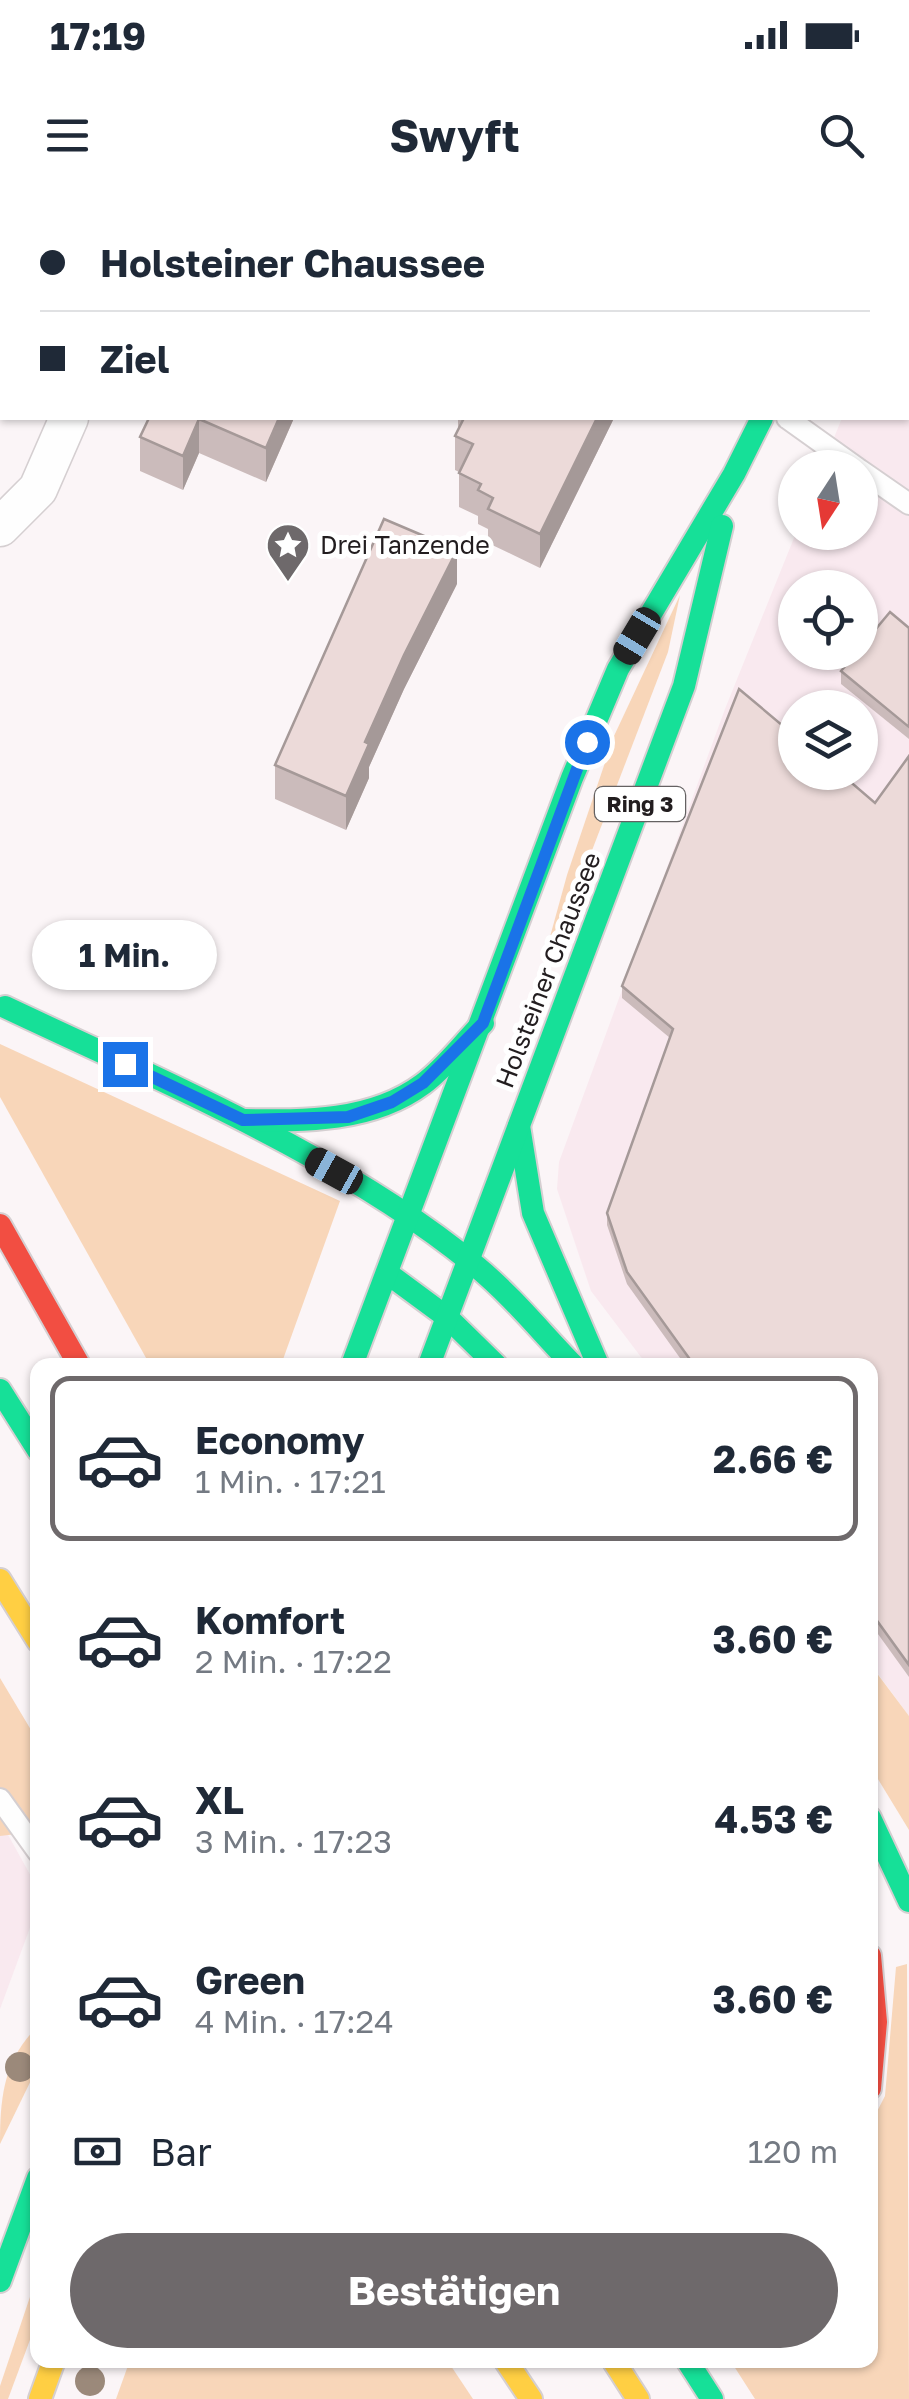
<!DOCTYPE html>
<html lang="de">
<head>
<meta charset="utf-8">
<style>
  :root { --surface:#fff; --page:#f6f6f7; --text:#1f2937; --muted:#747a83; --line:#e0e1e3; --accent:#6e696b }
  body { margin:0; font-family:"Golos Text",sans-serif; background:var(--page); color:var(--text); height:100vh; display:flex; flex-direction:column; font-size:38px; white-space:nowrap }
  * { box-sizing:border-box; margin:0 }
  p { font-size:32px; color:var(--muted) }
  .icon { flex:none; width:55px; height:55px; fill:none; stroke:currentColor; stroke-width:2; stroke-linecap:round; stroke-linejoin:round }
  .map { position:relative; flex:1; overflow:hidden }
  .sheet { position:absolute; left:30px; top:1158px; width:848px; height:1010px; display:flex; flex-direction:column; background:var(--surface); border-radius:20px; box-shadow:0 2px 8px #0004 }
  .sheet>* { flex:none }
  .guide { position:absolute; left:0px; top:0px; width:910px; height:220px; box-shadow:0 2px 8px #0004; display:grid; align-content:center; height:220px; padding:0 40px; background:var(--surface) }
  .needle { width:65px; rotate:192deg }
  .buttons { position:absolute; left:778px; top:250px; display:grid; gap:20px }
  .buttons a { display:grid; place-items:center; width:100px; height:100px; border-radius:50%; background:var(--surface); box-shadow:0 2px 8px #0004; font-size:50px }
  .end { position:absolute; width:45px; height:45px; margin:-22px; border:12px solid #1a73e8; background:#fff; box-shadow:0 0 0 5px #fff }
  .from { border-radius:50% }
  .bubble { position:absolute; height:70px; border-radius:35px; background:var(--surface); box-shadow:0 2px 8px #0004; font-size:32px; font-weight:700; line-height:70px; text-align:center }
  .car { position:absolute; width:30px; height:60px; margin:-30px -15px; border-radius:12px; box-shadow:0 0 8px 2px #0007; background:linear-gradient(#222 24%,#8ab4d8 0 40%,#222 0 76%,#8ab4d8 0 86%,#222 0) }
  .guide b { display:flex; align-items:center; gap:35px; height:95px; font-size:38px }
  .guide b+b { border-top:2px solid var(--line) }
  .guide i { width:25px; height:25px; background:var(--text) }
  ul { padding:18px 0 0; list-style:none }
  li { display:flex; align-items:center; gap:30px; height:165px; margin:0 20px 15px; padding:0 20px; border:5px solid transparent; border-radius:20px }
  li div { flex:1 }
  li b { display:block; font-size:38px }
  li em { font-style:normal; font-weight:700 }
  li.active { border-color:var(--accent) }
  li>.icon { width:90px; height:90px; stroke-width:1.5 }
  .pay { display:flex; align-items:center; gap:25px; height:110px; padding:0 40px; font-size:38px }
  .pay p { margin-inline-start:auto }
  .primary-button { display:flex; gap:20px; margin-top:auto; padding:20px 40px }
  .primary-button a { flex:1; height:115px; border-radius:60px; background:var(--accent); color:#fff; font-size:40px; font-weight:700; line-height:115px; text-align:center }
  .status { display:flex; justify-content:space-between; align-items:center; height:70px; padding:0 50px; background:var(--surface); direction:ltr }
  .status svg { height:28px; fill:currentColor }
  header { display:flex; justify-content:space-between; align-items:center; height:130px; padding:0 40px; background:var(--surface); font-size:45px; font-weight:700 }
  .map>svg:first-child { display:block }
</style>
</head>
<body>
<div class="status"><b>17:19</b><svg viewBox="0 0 49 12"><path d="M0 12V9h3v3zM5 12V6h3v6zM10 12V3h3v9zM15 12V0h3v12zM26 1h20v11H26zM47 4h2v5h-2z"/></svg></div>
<header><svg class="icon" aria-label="menu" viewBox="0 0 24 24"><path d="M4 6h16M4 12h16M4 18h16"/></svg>Swyft<svg class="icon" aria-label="search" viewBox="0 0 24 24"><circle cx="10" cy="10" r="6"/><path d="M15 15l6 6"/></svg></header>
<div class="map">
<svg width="909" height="2199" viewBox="0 0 909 2199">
  <rect width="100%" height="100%" fill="#fbf5f7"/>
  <g fill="#f9e9ef" fill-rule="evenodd">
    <path d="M909,120V1516L870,1463V1165H647L591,1091L557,989L559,962L725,509L796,333L860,332V268L822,267L842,218H908ZM795,388H860V452H795ZM795,508H860V572H795Z"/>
    <path d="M7,1633L37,1687L38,1706L0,1809V1636Z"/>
  </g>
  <g fill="#f8d6b9">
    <path d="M680,395L668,452L555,747L548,744L567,675L614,536Z"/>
    <path d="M0,844L340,1001L281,1165H150L0,897Z"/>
    <path d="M870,1464L909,1516V1630L870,1566Z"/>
    <path d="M0,1478L37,1540V1637L33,1632L0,1636Z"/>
    <path d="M907,1764L909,2199H755L730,2160H870V1925L885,1896L896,1767Z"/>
    <path d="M37,1827V1868L0,1944C0,1899 3,1861 37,1827Z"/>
    <path d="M37,2076V2121L8,2199H0V2186Z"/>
    <path d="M130,2160H447L473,2199H116Z"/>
  </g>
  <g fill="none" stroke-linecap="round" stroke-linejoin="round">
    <g stroke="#d5cfd1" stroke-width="24">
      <g id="lane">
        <path d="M787,218L857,268"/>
        <path d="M860,270L909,304"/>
        <path d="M0,1599L38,1652"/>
      </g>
    </g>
    <g stroke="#d5cfd1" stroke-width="41">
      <g id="street">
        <path d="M792,0L800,2"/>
        <path d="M165,2L166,0"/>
        <path d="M908,50L909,51"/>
        <path d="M0,327L38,289L69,218"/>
      </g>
    </g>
    <g stroke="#d5cfd1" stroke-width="26">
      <g id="fast">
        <path d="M5,807C159,880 346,958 477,1067C512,1096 541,1132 573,1165"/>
        <path d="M244,920C305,921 372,922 423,884C446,867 463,843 483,823"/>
        <path d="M519,926L533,1013L598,1165"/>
        <path d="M387,1073L448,1118L496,1165"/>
        <path d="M352,1165L572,578L618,469L734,274L762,218"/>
        <path d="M429,1165L684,486L722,326"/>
        <path d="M0,1190L38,1250"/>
        <path d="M870,1618L909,1701"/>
        <path d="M0,2081L38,1978"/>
        <path d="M687,2160L712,2199"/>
      </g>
    </g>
    <g stroke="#d5cfd1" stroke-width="26">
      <g id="slow">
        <path d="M0,1380L38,1441"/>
        <path d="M505,2160L531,2199"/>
        <path d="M613,2160L638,2199"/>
        <path d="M40,2199L54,2160"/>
      </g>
    </g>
    <g stroke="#d5cfd1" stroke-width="26">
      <g id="jam">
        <path d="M872,2L873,0"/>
        <path d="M0,1025L79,1165"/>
        <path d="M870,1756L876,1822L870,1888"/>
      </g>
    </g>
    <use href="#lane" stroke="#fefefe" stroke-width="20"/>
    <use href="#street" stroke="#fefefe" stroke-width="38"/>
    <use href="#fast" stroke="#16e098" stroke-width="22"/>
    <use href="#slow" stroke="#ffcf43" stroke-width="22"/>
    <use href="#jam" stroke="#f24e42" stroke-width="22"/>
  </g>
  <g fill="#9b897a">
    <circle cx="20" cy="1867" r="15"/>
    <circle cx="90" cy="2181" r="15"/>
  </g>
  <g fill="#cbbbbb">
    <path d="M405,0H659L660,2H405Z"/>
    <path d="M149,218H294L266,282L199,253L183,290L140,271V237Z"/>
    <path d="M458,218H614L540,368L488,343V329L478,324V316L459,307V272L455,270V236L458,231Z"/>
    <path d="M457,384L404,489L369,567V578L346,630L275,599V565Z"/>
    <path d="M909,428V539L841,484V471Z"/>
    <path d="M909,556V1477L870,1423V1165H685L627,1084L607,1025V1013L670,838L622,798V786L875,603Z"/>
  </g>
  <g fill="#a59998">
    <path d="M39,0H57L56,2H37Z"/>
    <path d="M2,81V123L0,129V87Z"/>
    <path d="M279,218H294L266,282V248Z"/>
    <path d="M597,218H614L540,368V334Z"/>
    <path d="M199,219V253L183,290V256Z"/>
    <path d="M457,350V384L404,489L369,567V578L346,630V596L365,542L404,455Z"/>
  </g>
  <g fill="#ecdad9" stroke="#a59998" stroke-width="2.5">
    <path d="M0,0H39L37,2H2V81L0,87Z"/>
    <path d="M288,0H376L374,2H287Z"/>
    <path d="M476,0H659L660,2H482Z"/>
    <path d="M909,135V174L908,173V137Z"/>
    <path d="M149,218H279L266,248L199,219L183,256L140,237Z"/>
    <path d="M464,218H597L540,334L488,309L493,298L478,290L481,284L459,273L473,244L455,236Z"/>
    <path d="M384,319L457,350L404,455L365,542L369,544L346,596L275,565Z"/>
    <path d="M890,412L909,428V527L841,471L857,452H860V448Z"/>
    <path d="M739,489L795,536V572H839L875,603L909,556V1465L870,1411V1165H694L627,1072L607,1013L673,829L622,786Z"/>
  </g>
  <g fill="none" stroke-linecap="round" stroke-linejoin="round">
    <path stroke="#1a73e8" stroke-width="12" d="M125,864L243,920L348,917L392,902L423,883L483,823L587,542"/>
  </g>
  <defs>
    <g id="sight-pin" transform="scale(2.25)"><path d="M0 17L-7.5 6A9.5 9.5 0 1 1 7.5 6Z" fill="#6e696b" stroke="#fff"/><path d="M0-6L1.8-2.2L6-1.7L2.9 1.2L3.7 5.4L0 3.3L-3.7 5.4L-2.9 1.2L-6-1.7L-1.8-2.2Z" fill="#fff"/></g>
  </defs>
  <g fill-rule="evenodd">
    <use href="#sight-pin" x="288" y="345"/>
  </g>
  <g text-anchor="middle" stroke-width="10" stroke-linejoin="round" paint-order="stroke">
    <rect fill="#fff" stroke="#646162" stroke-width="2.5" x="595" y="587" width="90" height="34" rx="8"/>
    <g font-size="22" font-weight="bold" fill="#221d1f">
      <text x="640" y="612">Ring 3</text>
    </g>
    <g font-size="25" fill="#221d1f" stroke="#fff" text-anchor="start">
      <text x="320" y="354">Drei Tanzende</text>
    </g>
    <g font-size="25" fill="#221d1f" stroke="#fff">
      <text transform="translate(548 770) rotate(-69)" y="9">Holsteiner Chaussee</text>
    </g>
  </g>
</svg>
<div class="buttons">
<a><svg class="needle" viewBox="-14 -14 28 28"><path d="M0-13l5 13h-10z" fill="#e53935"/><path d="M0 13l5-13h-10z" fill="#747a83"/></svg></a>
<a><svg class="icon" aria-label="locate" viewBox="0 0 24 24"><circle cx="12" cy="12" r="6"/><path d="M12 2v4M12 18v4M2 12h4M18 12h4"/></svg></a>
<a><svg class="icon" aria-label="layers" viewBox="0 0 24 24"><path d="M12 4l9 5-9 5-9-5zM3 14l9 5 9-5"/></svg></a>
</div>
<i class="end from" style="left:587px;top:542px"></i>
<i class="end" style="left:125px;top:864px"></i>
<div class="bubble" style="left:32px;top:720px;width:185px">1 Min.</div>
<i class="car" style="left:637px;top:436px;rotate:211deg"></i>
<i class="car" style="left:334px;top:971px;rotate:299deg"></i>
<div class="guide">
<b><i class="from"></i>Holsteiner Chaussee</b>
<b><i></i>Ziel</b>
</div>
<section class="sheet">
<ul>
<li class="active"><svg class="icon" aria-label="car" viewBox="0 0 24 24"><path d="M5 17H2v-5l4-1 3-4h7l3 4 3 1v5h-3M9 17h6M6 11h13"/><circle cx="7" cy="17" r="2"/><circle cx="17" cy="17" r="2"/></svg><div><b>Economy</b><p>1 Min. · 17:21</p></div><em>2.66 €</em></li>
<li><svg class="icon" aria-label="car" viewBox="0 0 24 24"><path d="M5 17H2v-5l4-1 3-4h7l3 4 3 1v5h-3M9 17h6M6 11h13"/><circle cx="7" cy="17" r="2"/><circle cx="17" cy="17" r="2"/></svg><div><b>Komfort</b><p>2 Min. · 17:22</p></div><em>3.60 €</em></li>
<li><svg class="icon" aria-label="car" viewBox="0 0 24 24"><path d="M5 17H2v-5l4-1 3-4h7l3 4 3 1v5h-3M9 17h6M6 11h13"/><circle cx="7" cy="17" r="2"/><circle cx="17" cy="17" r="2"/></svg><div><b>XL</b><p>3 Min. · 17:23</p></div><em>4.53 €</em></li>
<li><svg class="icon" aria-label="car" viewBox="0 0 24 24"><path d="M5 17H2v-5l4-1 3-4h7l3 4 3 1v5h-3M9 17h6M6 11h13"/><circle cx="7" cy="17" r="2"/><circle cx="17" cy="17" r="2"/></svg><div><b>Green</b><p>4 Min. · 17:24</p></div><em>3.60 €</em></li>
</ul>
<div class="pay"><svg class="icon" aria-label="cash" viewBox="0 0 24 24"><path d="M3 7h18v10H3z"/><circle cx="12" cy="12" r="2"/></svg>Bar<p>120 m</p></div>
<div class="primary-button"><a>Bestätigen</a></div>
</section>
</div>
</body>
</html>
